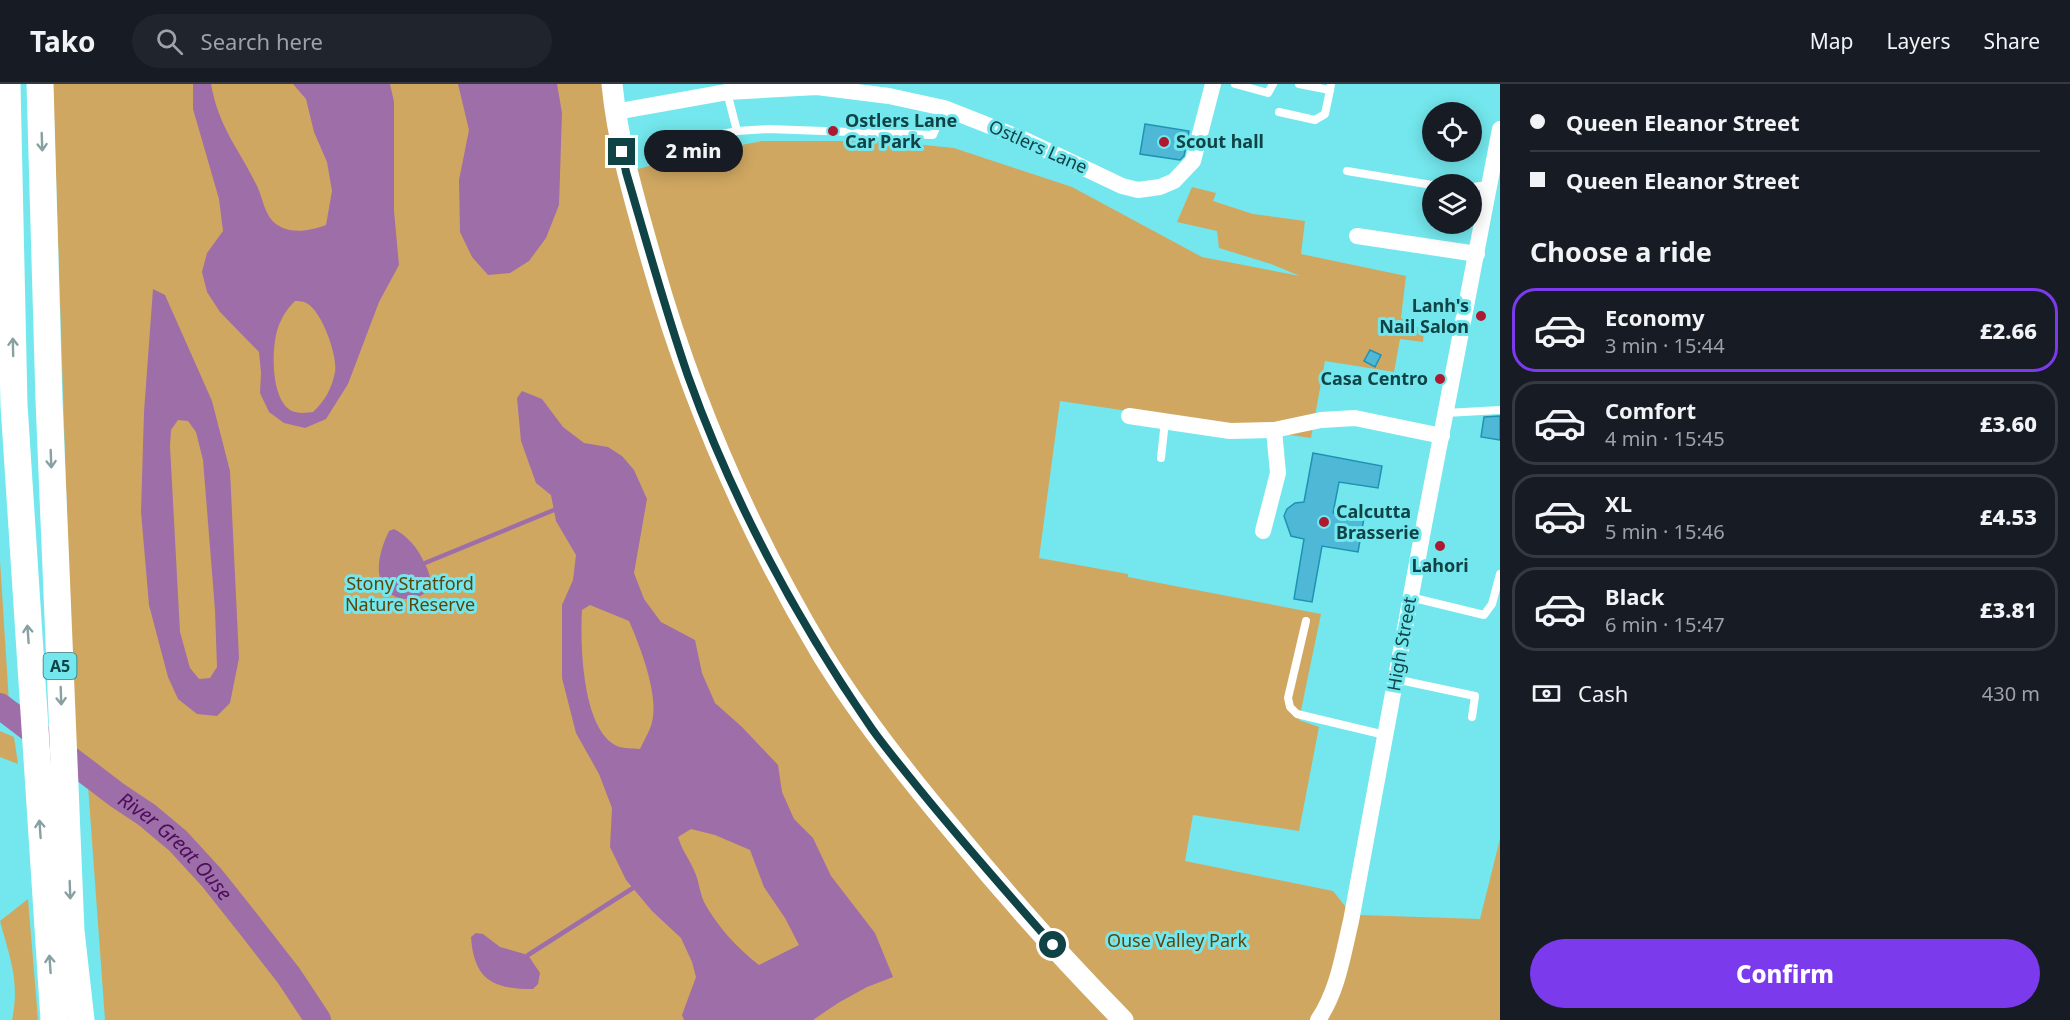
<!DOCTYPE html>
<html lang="en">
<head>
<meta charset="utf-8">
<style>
  :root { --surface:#171b24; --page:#20242c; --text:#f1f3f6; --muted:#9ea1a6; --line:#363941; --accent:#7c3aed }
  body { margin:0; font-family:"Noto Sans",sans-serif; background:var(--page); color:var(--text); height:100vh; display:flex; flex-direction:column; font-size:22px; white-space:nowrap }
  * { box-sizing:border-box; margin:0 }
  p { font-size:20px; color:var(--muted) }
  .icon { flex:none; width:33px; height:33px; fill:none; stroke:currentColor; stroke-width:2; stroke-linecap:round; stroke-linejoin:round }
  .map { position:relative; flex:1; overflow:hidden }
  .side { display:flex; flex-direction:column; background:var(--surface); width:570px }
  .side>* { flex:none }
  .guide { display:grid; align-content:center; height:132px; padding:0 30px; background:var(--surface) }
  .controls { position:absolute; left:1422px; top:18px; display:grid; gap:12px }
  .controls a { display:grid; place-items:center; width:60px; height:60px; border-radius:50%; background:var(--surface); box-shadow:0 3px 15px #0003; font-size:30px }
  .end { position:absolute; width:27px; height:27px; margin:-14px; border:8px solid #0f4346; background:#fff; box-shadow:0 0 0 3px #fff }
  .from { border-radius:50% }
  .bubble { position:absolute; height:42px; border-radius:21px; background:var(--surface); box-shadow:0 3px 15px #0003; font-size:20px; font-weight:800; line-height:42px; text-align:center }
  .guide b { display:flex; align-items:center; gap:21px; height:57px; font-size:22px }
  .guide b+b { border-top:2px solid var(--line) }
  .guide i { width:15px; height:15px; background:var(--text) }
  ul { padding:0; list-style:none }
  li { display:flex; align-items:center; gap:18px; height:84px; margin:0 12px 9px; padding:0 18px; border:3px solid var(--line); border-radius:24px }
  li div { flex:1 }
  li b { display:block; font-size:22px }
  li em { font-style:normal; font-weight:800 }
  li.on { border-color:var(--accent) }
  li>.icon { width:54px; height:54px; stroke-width:1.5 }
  h2 { padding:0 30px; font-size:27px; line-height:72px }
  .pay { display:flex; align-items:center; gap:15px; height:66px; padding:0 30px; font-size:22px }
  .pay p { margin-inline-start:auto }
  .button { display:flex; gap:12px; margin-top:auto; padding:12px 30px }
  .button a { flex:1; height:69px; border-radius:36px; background:var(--accent); color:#fff; font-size:24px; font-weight:800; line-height:69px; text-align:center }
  header { display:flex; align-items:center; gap:36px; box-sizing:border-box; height:84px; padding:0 30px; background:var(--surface); border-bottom:2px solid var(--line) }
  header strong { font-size:28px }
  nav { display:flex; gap:33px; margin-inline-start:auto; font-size:21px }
  .search { width:420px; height:54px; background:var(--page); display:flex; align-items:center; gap:15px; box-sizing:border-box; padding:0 21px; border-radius:33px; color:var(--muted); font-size:22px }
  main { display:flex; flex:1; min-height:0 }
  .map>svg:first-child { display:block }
</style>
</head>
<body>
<header>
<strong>Tako</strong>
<div class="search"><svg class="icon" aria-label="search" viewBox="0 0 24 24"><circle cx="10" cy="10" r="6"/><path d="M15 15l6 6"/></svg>Search here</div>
<nav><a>Map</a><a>Layers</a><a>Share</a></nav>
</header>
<main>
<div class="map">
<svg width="1500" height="936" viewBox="0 0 1500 936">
  <rect width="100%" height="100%" fill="#73e7ed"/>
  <g fill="#cfa761">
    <path d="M53,0H612L627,88L690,71L762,57H883L954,64L1072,103L1202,173L1300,192L1271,180L1219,164L1217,147L1177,138L1192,103L1216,109L1213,117L1253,130L1305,137L1301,170L1406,192L1401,234L1424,247L1423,258L1400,255L1394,288L1325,277L1311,354L1060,317L1039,474L1128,490V493L1321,530L1299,636L1319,643L1299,747L1193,731L1185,777L1333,807L1349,827L1358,831L1480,835L1500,755V936H105L87,688L75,679Z"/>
    <path d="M0,476L10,635L0,626Z"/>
    <path d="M0,647L14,653L18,680L0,673Z"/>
    <path d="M28,815L38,936H12C20,897 10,875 0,837Z"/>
  </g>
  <g fill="#9e6ea8" fill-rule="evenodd">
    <path d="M193,0H211C219,44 238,63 256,100C264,115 264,135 281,143C295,150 312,146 326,141L332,107L327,78L314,48L306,15L293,0H390L394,18V127L399,181L379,218L348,300L326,335L305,344L284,339L269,328L260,309L261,289L259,268L220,228L207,208L202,188L207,169L223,147L219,115L193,25ZM295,217C298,217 301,217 304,218C321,223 338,272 335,288C332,304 325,317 313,328C306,329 297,330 290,326C270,313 271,260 279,241C283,231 288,224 295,217Z"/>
    <path d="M458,0H557L562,29L559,121L546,154L529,177L510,189L488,191L472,173L460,148L459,96L469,46Z"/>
    <path d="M153,205L165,211L212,317L230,387L239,574L230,619L217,632L197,630L178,615L168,593L149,521L141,428L144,328ZM178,336L188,337L196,348L203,376L215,526L217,583L210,594L199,595L190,584L180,548L170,362L171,346Z"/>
    <path d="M522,307L542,315L563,343L584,359L608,363L622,372L634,386L647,415L634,489L644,515L661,538L695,556L702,589L715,619L742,643L778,681L782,708L794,735L813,754L831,792L875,849L893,893L867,903L838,919L813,936H684L682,931L696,893L692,878L681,854L652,827L626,796L610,763L612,724L599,690L576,649L562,594V521L573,496L576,471L556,437L551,411L536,399L521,357L517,314ZM590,521L629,537C640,562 659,611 652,638C650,647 644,656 640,665C634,664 623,665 617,662C582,646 580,559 582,526ZM691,745L715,751L750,766L764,803L785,834L799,861L759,881C737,864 717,842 704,818C700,809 699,799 696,791C691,777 682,767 678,753Z"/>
    <path d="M394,445C407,451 419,466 424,478C427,484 430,490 430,496C432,527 351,526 389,447Z"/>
    <path d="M476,849L483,850L500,863L528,871L540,889L538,900L533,905C493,905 474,896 471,853Z"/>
  </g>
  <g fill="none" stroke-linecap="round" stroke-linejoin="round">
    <g stroke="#9e6ea8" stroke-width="4.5">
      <path d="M425,479L554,426"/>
      <path d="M528,871L633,804"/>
    </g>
    <path stroke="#9e6ea8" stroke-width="26" id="s1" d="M0,622L117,711L147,731L178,757L212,794L254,847L289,892L318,936"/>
  </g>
  <g fill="#4fb8d7" stroke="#1e93b1" stroke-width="1.5">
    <path d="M1145,40L1189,47L1184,72L1180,76L1140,70Z"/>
    <path d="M1370,266L1381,271L1375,283L1364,277Z"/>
    <path d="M1500,332V356L1481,353L1484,333Z"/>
    <path d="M1313,369L1382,382L1378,404L1339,398L1333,429L1364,434L1358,468L1322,462L1312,518L1294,515L1304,455L1291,452L1284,432L1287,425L1295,419L1304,418Z"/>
  </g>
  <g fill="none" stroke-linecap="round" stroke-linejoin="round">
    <g stroke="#fff" stroke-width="8">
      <path d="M1235,0L1268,9L1273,0"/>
      <path d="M1299,0L1330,6L1331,0"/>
      <path d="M727,8L737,47"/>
      <path d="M1279,28L1315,36L1325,30L1330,6"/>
      <path d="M713,52L737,47L768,45L933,51L944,24"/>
      <path d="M1347,87L1432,101"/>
      <path d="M1472,103L1489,101"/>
      <path d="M1446,329L1500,326"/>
      <path d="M1161,374L1165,337"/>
      <path d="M1410,513L1484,531L1492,520L1500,490"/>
      <path d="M1306,537L1288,614L1290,623L1297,630L1385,651"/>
      <path d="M1395,595L1475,612L1472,633"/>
    </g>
    <g stroke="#fff" stroke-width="16">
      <path d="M615,28L727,8L817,3L889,12L944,24L1023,55L1122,102L1138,106L1160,103L1174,97L1193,77L1213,0"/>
      <path d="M1357,152L1477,170"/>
      <path d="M1129,332L1230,347L1274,346L1321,336L1355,334L1442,352"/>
      <path d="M1263,447L1278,389L1274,346"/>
      <path d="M1318,936C1338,907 1343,870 1351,837L1424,441L1500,45"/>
    </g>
    <path stroke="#fff" stroke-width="21" d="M612,0C618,62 636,121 653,181C692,318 749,448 822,570C860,632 905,689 952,745C1006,811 1063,875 1123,936"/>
    <g stroke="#fff" stroke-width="27">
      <path d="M7,0L14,321L54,936"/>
      <path d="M40,0L49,316L71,847L81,936"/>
    </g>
  </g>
  <defs><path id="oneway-shaft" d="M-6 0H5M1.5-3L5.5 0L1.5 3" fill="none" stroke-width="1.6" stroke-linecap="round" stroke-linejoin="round" transform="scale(1.5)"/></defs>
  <g stroke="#87a1a2">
    <use href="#oneway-shaft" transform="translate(42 58) rotate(88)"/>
    <use href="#oneway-shaft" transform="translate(13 263) rotate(-91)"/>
    <use href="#oneway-shaft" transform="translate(51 375) rotate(88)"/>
    <use href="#oneway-shaft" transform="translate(28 550) rotate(-94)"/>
    <use href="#oneway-shaft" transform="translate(61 612) rotate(88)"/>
    <use href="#oneway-shaft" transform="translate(40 745) rotate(-94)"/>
    <use href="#oneway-shaft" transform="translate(70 806) rotate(88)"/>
    <use href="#oneway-shaft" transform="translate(50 880) rotate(-94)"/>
  </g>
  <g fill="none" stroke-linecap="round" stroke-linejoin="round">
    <path stroke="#0f4346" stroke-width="8" d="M622,68L626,88C646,156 665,225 688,292C733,418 797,536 872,645C887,666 904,686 920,706C963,759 1008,810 1053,861"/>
  </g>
  <g fill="#ad1930" stroke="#73e7ed" stroke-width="2">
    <circle cx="833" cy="47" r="6"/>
    <circle cx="1164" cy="58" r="6"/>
    <circle cx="1481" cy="232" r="6"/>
    <circle cx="1440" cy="295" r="6"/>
    <circle cx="1324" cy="438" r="6"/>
    <circle cx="1440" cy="462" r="6"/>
  </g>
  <g text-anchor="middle" stroke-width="6" stroke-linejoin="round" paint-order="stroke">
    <rect fill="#73e7ed" stroke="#2d7478" stroke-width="1.5" x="43.5" y="569" width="33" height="26" rx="4.5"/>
    <g font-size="16" font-weight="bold" fill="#0f4346">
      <text x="60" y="588">A5</text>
    </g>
    <g font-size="18" font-weight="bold" fill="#0f4346" stroke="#73e7ed" text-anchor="start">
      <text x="845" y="43">Ostlers Lane<tspan x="845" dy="21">Car Park</tspan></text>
      <text x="1176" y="64">Scout hall</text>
      <text x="1469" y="228" text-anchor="end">Lanh's<tspan x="1469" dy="21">Nail Salon</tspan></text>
      <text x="1428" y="301" text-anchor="end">Casa Centro</text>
      <text x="1336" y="434">Calcutta<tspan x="1336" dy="21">Brasserie</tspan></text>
      <text x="1440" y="488" text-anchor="middle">Lahori</text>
    </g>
    <g font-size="18" fill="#0f4346" stroke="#73e7ed">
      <text transform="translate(1038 63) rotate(24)" y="6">Ostlers Lane</text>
      <text transform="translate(1402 560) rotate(-80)" y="6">High Street</text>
    </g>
    <g font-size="18" fill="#5f4409" stroke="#73e7ed">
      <text x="410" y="506">Stony Stratford<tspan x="410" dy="21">Nature Reserve</tspan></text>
      <text x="1177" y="863">Ouse Valley Park</text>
    </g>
    <g font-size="20" font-style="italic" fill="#4d0e59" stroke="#73e7ed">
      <text dy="7" stroke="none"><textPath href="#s1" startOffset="225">River Great Ouse</textPath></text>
    </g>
  </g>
</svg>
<div class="controls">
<a><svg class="icon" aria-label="locate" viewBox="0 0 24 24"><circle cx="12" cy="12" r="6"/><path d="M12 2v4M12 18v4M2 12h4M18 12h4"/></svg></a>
<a><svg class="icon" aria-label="layers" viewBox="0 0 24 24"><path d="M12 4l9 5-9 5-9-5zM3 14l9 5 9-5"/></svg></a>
</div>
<i class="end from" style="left:1053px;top:861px"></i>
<i class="end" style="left:622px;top:68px"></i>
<div class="bubble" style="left:644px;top:46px;width:99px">2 min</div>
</div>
<section class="side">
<div class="guide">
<b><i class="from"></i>Queen Eleanor Street</b>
<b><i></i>Queen Eleanor Street</b>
</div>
<h2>Choose a ride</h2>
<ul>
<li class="on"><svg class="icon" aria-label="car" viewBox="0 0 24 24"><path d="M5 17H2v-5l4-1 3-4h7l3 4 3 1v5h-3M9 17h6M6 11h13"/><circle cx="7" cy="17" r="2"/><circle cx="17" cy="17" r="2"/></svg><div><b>Economy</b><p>3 min · 15:44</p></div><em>£2.66</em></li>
<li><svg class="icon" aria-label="car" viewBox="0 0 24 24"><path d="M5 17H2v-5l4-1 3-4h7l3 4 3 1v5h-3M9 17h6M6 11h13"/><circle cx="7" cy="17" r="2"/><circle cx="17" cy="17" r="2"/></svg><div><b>Comfort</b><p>4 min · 15:45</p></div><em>£3.60</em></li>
<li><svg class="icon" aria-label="car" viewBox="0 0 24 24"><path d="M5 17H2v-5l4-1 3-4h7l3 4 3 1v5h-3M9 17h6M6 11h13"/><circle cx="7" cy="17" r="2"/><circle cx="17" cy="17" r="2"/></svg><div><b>XL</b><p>5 min · 15:46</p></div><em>£4.53</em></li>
<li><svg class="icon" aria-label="car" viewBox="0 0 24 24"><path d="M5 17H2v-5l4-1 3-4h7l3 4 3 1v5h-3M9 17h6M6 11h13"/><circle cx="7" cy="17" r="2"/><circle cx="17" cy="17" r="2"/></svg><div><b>Black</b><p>6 min · 15:47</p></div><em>£3.81</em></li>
</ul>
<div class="pay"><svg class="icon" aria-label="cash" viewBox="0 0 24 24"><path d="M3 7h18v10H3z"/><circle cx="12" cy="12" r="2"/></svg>Cash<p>430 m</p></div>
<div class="button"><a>Confirm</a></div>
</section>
</main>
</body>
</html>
